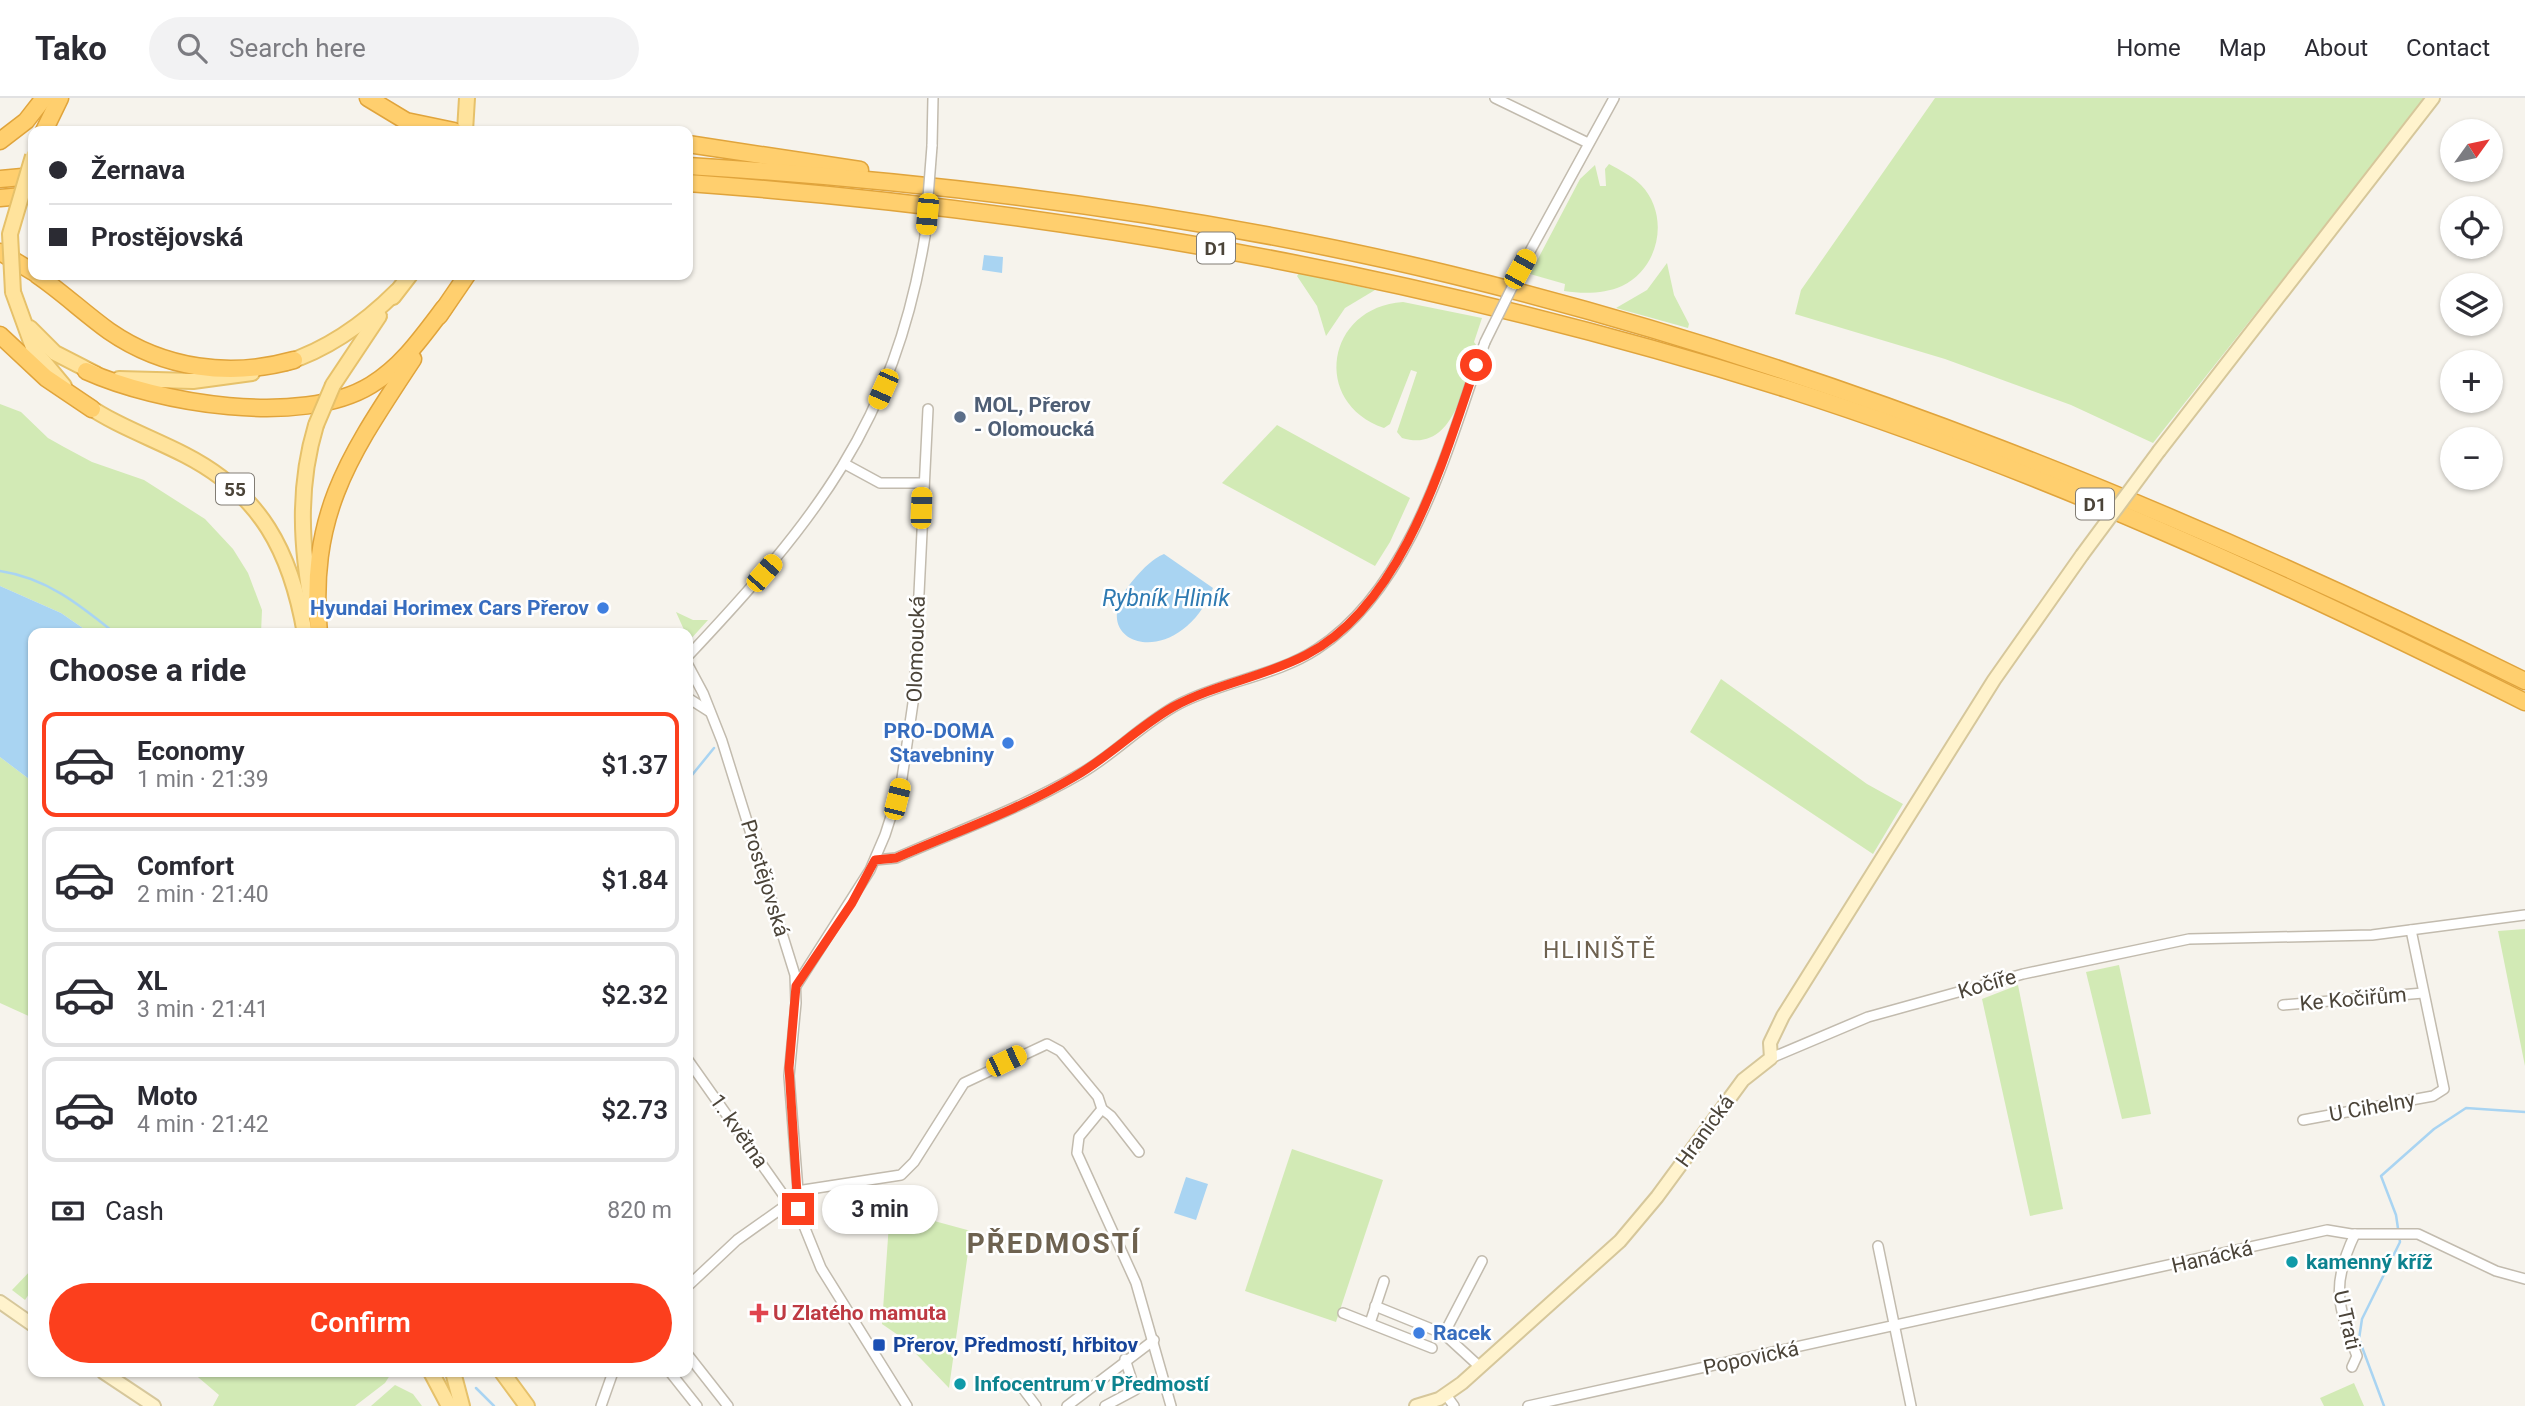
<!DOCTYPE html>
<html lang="en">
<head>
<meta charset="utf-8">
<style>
  :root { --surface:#fff; --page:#f2f2f3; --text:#2b2b33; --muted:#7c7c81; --line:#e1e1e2; --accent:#fc3f1d }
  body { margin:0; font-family:Roboto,sans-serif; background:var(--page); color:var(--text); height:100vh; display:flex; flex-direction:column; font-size:26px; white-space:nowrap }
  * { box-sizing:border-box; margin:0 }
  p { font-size:23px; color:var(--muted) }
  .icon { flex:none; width:38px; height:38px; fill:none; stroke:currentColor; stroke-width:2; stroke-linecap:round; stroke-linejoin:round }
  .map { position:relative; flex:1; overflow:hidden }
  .side { position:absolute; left:28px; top:530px; width:665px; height:749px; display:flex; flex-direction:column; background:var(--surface); border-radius:14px; box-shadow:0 2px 5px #0004 }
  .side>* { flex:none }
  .banner { position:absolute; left:28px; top:28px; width:665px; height:154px; border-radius:14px; box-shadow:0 2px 5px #0004; display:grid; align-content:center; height:154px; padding:0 21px; background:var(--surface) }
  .needle { width:46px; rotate:57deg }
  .tools { position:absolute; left:2440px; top:21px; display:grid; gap:14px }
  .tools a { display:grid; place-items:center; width:63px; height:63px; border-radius:50%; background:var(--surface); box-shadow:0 2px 5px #0004; font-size:35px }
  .end { position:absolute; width:32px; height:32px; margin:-16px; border:9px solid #fc3f1d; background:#fff; box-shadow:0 0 0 4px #fff }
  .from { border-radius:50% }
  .bubble { position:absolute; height:49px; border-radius:24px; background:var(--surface); box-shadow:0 2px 5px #0004; font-size:23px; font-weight:600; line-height:49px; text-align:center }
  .car { position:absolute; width:21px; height:42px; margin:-21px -10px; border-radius:9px; box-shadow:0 0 5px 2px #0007; background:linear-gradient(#f5c518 24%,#345 0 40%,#f5c518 0 76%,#345 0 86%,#f5c518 0) }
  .banner b { display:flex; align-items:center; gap:24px; height:66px; font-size:26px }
  .banner b+b { border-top:2px solid var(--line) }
  .banner i { width:18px; height:18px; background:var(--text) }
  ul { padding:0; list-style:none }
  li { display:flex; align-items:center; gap:21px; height:105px; margin:0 14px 10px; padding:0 7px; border:4px solid var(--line); border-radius:14px }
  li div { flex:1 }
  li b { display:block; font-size:26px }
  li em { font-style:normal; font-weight:600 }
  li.selected { border-color:var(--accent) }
  li>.icon { width:63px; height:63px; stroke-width:1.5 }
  h2 { padding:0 21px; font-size:32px; line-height:84px }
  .pay { display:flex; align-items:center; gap:18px; height:77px; padding:0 21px; font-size:26px }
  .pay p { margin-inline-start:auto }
  .primary-button { display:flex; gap:14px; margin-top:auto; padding:14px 21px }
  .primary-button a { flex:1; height:80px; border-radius:42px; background:var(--accent); color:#fff; font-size:28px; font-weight:600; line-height:80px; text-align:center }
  header { display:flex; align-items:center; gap:42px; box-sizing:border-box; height:98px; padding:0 35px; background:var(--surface); border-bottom:2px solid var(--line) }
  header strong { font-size:33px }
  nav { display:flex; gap:38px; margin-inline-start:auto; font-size:24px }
  .search { width:490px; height:63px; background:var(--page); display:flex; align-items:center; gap:18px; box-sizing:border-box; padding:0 24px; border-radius:38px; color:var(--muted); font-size:26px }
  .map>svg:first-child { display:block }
</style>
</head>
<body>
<header>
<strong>Tako</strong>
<div class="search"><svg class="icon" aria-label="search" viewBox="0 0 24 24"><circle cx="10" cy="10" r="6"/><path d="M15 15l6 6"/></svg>Search here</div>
<nav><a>Home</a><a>Map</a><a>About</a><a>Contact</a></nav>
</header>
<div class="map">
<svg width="2525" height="1308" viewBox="0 0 2525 1308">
  <rect width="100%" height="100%" fill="#f6f3ec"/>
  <g fill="#d2eab5">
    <path d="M1935,0H2426L2153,345L2071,307L1945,261L1795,216L1801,192Z"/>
    <path d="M1609,66C1620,72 1632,78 1641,87C1670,117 1660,170 1622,188C1604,196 1583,196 1564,193L1565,186L1530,176L1580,81L1595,67L1600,88H1606L1605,71Z"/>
    <path d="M1667,165L1674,197L1689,226L1688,230L1616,210L1647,192Z"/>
    <path d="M1299,175L1375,192L1345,210L1326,238L1317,208L1297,178Z"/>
    <path d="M1403,204L1482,220L1474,244L1477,248C1464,285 1455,356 1402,340L1397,334L1417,274L1411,272L1390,326L1384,330C1311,305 1326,209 1403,204Z"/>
    <path d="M0,306L21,314L48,340L64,349L92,364L144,382L205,421L233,451L248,475L262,512L261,535H90L61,515L0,488Z"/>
    <path d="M1277,327L1410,400L1390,444L1375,468L1222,385Z"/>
    <path d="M676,514L693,522H708L689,543Z"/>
    <path d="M1721,581L1867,686L1903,706L1873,756L1690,634Z"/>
    <path d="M0,659L33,684V920L0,905Z"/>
    <path d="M2525,831V968L2498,833Z"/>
    <path d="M2119,867L2151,1016L2122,1021L2086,874Z"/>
    <path d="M2018,887L2063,1111L2030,1118L1982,901Z"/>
    <path d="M1292,1051L1383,1082L1336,1224L1245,1193Z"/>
    <path d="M890,1111L971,1133L949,1290L898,1237L882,1226Z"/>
    <path d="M33,1170V1190L25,1202L12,1192Z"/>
    <path d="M192,1274H392L385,1285L355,1308H213L219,1297Z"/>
    <path d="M2354,1285L2364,1308H2324L2320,1300Z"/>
    <path d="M395,1287L413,1296L422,1308H371Z"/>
  </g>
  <g fill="#a9d4f2">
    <path d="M984,157L1003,159L1002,175L982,172Z"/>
    <path d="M1164,456L1213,490C1177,579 1076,546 1135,480C1144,470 1152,461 1164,456Z"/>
    <path d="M0,488L61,515L90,535L33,536V684L0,659Z"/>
    <path d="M1186,1079L1208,1086L1196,1122L1174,1115Z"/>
  </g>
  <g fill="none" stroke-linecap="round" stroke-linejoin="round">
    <g stroke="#a9d4f2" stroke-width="2.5">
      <path d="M0,473C47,480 80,507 116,536"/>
      <path d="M688,682L714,650"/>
      <path d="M476,1290L494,1308"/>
      <path d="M2384,1308L2359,1241L2362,1221L2400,1144L2396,1117L2381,1078L2434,1031L2466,1010L2525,1014"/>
    </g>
    <g stroke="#c2bbae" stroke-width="12">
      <g id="street">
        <path d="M1495,0L1588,45"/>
        <path d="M932,48L933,0"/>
        <path d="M1528,157L1614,0"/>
        <path d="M845,366L880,385H922"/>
        <path d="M688,558C814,424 894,326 925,138"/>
        <path d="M688,567L703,595L722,643L795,877L796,905L789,978L800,1118L821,1170L907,1308"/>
        <path d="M688,600L710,614"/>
        <path d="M875,762L896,760C957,733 1022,710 1080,676C1115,656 1143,625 1179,606C1223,583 1276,578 1317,551C1413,489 1449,345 1485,244"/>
        <path d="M796,888L870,772L885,737L901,687L914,598L928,311"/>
        <path d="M2283,907L2423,895"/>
        <path d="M1771,960L1868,919L2023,876L2189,841L2372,837L2525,817"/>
        <path d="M688,962L789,1105"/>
        <path d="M1102,1011L1079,1039L1077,1055L1136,1185L1171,1308"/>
        <path d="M2303,1022L2433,998L2444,991L2411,832"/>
        <path d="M797,1093L901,1077L914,1064L964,985L1047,946L1060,953L1098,999L1102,1011L1111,1018L1139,1054"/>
        <path d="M1878,1148L1911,1308"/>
        <path d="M688,1188L737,1142L792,1103"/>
        <path d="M1375,1208L1444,1236L1480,1269"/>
        <path d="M1343,1215L1432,1250"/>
        <path d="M1370,1225L1384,1183"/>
        <path d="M1444,1236L1482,1163"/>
        <path d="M688,1257L728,1308"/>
        <path d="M2352,1269L2357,1258C2337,1207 2331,1186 2355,1136"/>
        <path d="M670,1274L697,1308"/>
        <path d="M1024,1292L1036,1308"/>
        <path d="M1446,1297L1454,1308"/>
        <path d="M601,1308L613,1274"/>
        <path d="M1067,1308L1154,1242"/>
        <path d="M1105,1308L1135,1292L1125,1261"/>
        <path d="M1528,1308L2327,1132L2351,1136H2418L2496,1173L2525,1181"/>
      </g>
    </g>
    <g stroke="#d6c79b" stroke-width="16">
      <g id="secondary">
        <path d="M2159,353L2433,0"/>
        <path d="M0,1204L33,1227"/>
        <path d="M103,1274L154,1308"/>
        <path d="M1416,1308L1439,1301L1462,1285L1620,1143L1657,1099L1743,982L1771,960L1770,945L1783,918L1994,582L2082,457"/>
      </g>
    </g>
    <g stroke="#e6c16a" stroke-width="18">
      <g id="primary">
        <path d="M465,33L467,0"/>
        <path d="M13,194L34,252L64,288"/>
        <path d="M393,199L410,177"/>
        <path d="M30,230L55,255L96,276"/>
        <path d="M285,265C329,251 364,226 397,193"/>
        <path d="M119,281L193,283L252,275"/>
        <path d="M333,287L379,218"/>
        <path d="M85,306C115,327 152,340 185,357C261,396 291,454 305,536"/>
        <path d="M313,514C301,450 297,390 316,327"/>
        <path d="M431,1274L449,1308"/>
        <path d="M453,1274L462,1308"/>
        <path d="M502,1274L527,1308"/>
      </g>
    </g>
    <g stroke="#e0a43c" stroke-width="19">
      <g id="highway">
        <path d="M368,0L406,23L454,33"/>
        <path d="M44,33L60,0"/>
        <path d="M0,43L26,23L44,0"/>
        <path d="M688,46L860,72"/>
        <path d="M688,68C945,84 1202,116 1452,177C1826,268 2181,413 2525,583"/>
        <path d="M0,81L33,78"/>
        <path d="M688,85C1062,112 1429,178 1787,291C2041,372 2287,485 2525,604"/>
        <path d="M0,100L33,97"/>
        <path d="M0,154L33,174"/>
        <path d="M37,177C62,194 84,215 109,233C164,271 230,280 294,262"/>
        <path d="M439,218L467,177"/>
        <path d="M0,237L46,280L92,311"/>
        <path d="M86,273C157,305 301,330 371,287C402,268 422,239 444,210"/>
        <path d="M319,536C308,415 350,357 413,261"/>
      </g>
    </g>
    <use href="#street" stroke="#fff" stroke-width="9"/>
    <use href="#secondary" stroke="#fff3cd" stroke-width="12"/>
    <use href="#primary" stroke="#ffe39c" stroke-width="14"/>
    <use href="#highway" stroke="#ffcf6e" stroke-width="16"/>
    <g stroke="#c2bbae" stroke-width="12" stroke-linecap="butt">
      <g id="street-bridge">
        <path d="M925,138L932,48"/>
        <path d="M1485,244L1528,157"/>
      </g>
    </g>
    <g stroke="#d6c79b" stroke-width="16" stroke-linecap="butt">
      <path id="secondary-bridge" d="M2082,457L2159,353"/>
    </g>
    <g stroke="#e6c16a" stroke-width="18" stroke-linecap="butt">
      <g id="primary-bridge">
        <path d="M13,194L10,136L33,58"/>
        <path d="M316,327L333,287"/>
      </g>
    </g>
    <use href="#street-bridge" stroke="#fff" stroke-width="9"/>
    <use href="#secondary-bridge" stroke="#fff3cd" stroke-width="12"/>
    <use href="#primary-bridge" stroke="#ffe39c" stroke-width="14"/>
  </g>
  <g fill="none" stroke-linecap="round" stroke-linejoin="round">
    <path stroke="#fc3f1d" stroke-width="9" d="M798,1111L789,970L796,888L852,805L875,762L896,760C955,734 1019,712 1074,679C1109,659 1138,629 1173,609C1215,586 1264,579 1306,557C1403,507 1443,363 1476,267"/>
  </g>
  <circle fill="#5c6f8a" stroke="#fff" stroke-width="2.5" cx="960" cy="319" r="7"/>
  <g fill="#3f7fe0" stroke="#fff" stroke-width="2.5">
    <circle cx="603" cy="510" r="7"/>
    <circle cx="1008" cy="645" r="7"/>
    <circle cx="1419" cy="1235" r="7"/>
  </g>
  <g fill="#0f9aa8" stroke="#fff" stroke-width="2.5">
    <circle cx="2292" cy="1164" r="7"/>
    <circle cx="960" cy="1286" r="7"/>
  </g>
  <path fill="#e0444e" stroke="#fff" stroke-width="2.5" d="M755.5 1204.5h7v7h7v7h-7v7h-7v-7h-7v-7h7z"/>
  <rect fill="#1a4fb4" stroke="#fff" stroke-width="2.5" x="872" y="1240" width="14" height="14" rx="3.5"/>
  <g text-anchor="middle" stroke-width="5" stroke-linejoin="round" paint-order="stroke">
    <g fill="#fff" stroke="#817c74" stroke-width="2">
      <rect x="1197" y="134.5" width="38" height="31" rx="5"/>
      <rect x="216" y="375.5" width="38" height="31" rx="5"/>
      <rect x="2076" y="390.5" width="38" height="31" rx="5"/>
    </g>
    <g font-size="19" font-weight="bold" fill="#4b4439">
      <text x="1216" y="157">D1</text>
      <text x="235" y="398">55</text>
      <text x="2095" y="413">D1</text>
    </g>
    <g font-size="21" font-weight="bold" fill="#4e5e75" stroke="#fff" text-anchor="start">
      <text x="974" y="314">MOL, Přerov<tspan x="974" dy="24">- Olomoucká</tspan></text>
    </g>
    <g font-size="21" font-weight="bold" fill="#366cbe" stroke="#fff" text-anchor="end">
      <text x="589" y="517">Hyundai Horimex Cars Přerov</text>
      <text x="994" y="640">PRO-DOMA<tspan x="994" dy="24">Stavebniny</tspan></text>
      <text x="1433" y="1242" text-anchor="start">Racek</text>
    </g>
    <g font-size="21" fill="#4b4439" stroke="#fff">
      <text transform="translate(916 551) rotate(-88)" y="7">Olomoucká</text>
      <text transform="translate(765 780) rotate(73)" y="7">Prostějovská</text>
      <text transform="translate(1987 886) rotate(-16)" y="7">Kočíře</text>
      <text transform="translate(2353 901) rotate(-5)" y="7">Ke Kočiřům</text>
      <text transform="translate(2372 1009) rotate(-10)" y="7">U Cihelny</text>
      <text transform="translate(739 1033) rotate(55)" y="7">1. května</text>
      <text transform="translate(1705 1033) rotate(-54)" y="7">Hranická</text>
      <text transform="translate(2212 1159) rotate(-13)" y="7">Hanácká</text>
      <text transform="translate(2347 1222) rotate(77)" y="7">U Trati</text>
      <text transform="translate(1751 1260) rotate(-12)" y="7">Popovická</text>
    </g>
    <g font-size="21" font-weight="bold" fill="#0d838f" stroke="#fff" text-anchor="start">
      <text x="2306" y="1171">kamenný kříž</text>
      <text x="974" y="1293">Infocentrum v Předmostí</text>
    </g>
    <g font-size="21" font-weight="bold" fill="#be3a42" stroke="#fff" text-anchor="start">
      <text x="773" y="1222">U Zlatého mamuta</text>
    </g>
    <g font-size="21" font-weight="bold" fill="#164399" stroke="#fff" text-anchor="start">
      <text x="893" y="1254">Přerov, Předmostí, hřbitov</text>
    </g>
    <g font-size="23" font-style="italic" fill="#2e7ab2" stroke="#fff">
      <text x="1166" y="508">Rybník Hliník</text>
    </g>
    <g font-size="23" letter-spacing="2" fill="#6e6250" stroke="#fff">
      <text x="1600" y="860">HLINIŠTĚ</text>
    </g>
    <g font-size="28" font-weight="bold" letter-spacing="2" fill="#6e6250" stroke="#fff">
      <text x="1054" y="1155">PŘEDMOSTÍ</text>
    </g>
  </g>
</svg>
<div class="tools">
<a><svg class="needle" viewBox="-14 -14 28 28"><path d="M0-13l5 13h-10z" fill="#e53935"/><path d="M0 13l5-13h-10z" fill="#7c7c81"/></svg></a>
<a><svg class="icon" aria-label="locate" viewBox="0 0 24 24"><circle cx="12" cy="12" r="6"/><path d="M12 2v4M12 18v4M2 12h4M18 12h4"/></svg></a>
<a><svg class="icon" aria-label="layers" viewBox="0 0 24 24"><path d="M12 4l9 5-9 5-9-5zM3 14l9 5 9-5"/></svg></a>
<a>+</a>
<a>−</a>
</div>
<i class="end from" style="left:1476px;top:267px"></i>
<i class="end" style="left:798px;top:1111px"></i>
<div class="bubble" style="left:822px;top:1087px;width:116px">3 min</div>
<i class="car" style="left:927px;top:116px;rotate:185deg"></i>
<i class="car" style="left:1520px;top:171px;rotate:29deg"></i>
<i class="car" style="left:883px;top:291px;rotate:204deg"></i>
<i class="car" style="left:921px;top:410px;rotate:2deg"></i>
<i class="car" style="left:764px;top:475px;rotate:41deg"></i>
<i class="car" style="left:897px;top:701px;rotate:14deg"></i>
<i class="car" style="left:1006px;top:963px;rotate:64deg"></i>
<div class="banner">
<b><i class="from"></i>Žernava</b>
<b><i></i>Prostějovská</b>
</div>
<section class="side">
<h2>Choose a ride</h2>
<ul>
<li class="selected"><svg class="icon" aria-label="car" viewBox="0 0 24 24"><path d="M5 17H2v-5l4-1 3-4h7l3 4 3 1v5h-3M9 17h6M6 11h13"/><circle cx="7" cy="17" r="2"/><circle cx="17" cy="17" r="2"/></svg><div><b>Economy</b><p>1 min · 21:39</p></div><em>$1.37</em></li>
<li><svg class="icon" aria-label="car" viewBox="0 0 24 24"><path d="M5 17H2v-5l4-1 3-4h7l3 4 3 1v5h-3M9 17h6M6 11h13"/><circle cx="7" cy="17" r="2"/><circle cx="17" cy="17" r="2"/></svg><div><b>Comfort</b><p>2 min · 21:40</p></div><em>$1.84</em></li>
<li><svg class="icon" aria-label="car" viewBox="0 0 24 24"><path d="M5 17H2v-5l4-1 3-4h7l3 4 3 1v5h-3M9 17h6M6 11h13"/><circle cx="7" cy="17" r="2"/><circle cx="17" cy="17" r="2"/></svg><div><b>XL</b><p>3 min · 21:41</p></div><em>$2.32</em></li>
<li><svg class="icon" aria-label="car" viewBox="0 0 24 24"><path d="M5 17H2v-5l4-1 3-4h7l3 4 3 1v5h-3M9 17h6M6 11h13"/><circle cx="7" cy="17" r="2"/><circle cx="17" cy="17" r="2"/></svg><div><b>Moto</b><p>4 min · 21:42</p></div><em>$2.73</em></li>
</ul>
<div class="pay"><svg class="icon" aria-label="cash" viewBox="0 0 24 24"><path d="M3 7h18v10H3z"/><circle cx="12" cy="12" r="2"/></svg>Cash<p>820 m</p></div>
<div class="primary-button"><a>Confirm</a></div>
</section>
</div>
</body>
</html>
